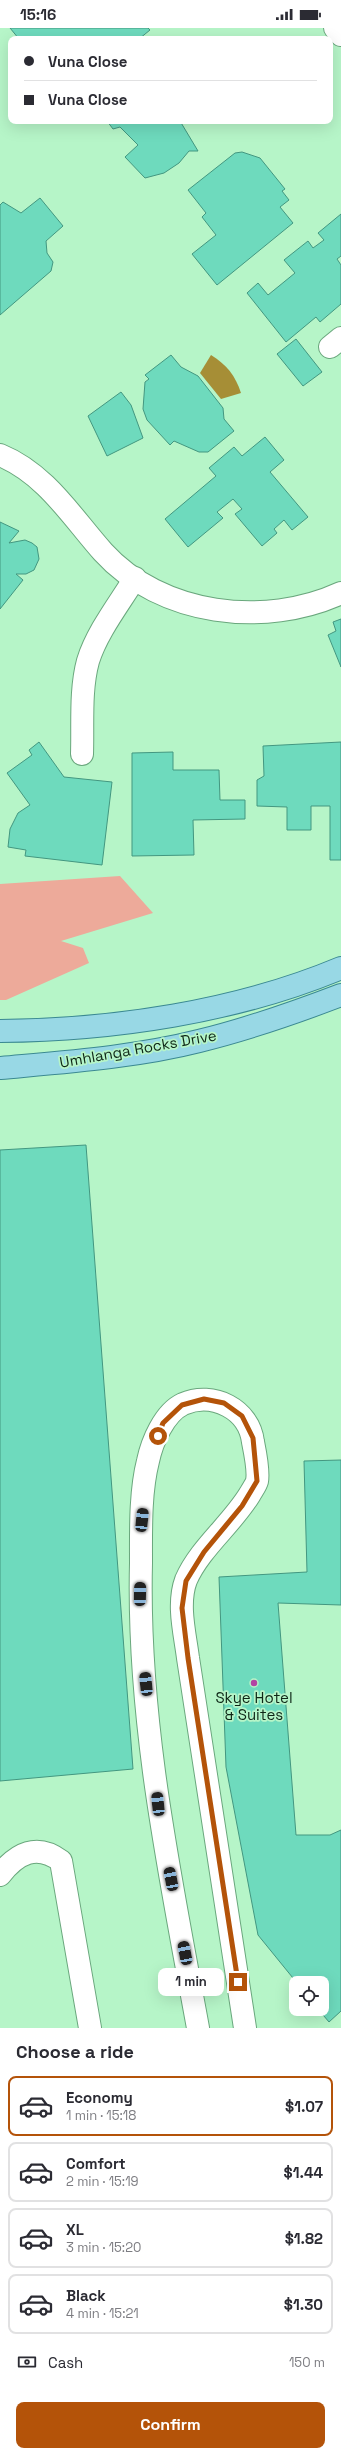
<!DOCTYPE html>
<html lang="en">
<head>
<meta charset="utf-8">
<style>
  :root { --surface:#fff; --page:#f7f7f7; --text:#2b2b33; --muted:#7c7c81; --line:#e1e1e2; --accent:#b45309 }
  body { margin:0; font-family:"Space Grotesk",sans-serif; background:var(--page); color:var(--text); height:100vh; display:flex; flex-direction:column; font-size:15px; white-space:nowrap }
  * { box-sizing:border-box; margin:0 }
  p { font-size:13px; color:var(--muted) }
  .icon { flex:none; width:22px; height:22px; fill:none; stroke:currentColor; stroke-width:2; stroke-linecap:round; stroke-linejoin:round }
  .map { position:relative; height:2000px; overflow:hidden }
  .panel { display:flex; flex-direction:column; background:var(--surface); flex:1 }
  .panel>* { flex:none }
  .top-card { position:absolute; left:8px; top:8px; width:325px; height:88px; border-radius:8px; box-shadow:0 4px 16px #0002; display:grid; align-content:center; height:88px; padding:0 16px; background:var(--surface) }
  .buttons { position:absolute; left:289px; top:1948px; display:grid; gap:8px }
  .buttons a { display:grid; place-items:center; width:40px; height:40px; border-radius:8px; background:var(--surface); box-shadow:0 4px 16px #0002; font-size:20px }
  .end { position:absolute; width:18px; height:18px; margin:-9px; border:5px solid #b45309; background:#fff; box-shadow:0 0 0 2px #fff }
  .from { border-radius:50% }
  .bubble { position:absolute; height:28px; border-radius:8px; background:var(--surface); box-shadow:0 4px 16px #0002; font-size:13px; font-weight:700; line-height:28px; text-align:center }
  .car { position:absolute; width:12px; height:24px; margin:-12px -6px; border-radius:5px; box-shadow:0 0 3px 1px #0007; background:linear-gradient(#222 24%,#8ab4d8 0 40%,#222 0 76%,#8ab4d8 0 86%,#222 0) }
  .top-card b { display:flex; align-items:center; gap:14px; height:38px; font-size:15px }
  .top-card b+b { border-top:1px solid var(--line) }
  .top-card i { width:10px; height:10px; background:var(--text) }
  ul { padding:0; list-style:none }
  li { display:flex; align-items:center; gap:12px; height:60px; margin:0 8px 6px; padding:0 8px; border:2px solid var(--line); border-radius:8px }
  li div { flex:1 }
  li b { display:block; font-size:15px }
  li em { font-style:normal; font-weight:700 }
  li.current { border-color:var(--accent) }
  li>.icon { width:36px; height:36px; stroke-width:1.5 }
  h2 { padding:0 16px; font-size:18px; line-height:48px }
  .pay { display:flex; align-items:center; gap:10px; height:44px; padding:0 16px; font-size:15px }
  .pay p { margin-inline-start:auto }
  .primary-button { display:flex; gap:8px; margin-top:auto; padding:8px 16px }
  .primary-button a { flex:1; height:46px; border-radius:8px; background:var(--accent); color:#fff; font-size:16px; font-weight:700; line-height:46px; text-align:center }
  .status { display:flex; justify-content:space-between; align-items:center; height:28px; padding:0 20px; background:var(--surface); direction:ltr }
  .status svg { height:11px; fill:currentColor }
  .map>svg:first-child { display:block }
</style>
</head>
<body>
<div class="status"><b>15:16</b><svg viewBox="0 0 49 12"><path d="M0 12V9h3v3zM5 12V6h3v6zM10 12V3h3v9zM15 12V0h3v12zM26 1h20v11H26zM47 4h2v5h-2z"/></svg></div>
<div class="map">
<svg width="341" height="2000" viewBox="0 0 341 2000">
  <rect width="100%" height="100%" fill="#b6f5c8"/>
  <path fill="#edaa9a" d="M120,848L153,885L61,913L83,920L89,935L6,972H0V856Z"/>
  <path fill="#a68e36" d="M211,327C227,337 235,347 241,365L221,371L200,345Z"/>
  <g fill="#6edabd" stroke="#439780">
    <path d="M10,0H148L150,2L139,11H19Z"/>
    <path d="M107,93H180L198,123H189L179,135L164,145L145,150L125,129L138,117L120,99L113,101Z"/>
    <path d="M242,124L260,130L285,161L282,163L289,172L280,179L293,195L217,257L192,226L216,207L202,189L206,185L188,162L235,125Z"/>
    <path d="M40,170L63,198L46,213L47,225L53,234L51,243L0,287V177L3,174L21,185Z"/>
    <path d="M341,186V228L337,231L341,237V276L320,294L316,289L286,314L247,265L258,255L268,267L295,245L284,232L308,213L313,220L324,212L318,205Z"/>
    <path d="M296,311L322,344L303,358L277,326Z"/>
    <path d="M171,327L181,339L198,348L223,380L224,391L234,403L208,424H199L174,413L170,417L147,392L143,381L145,354L149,351L145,347Z"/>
    <path d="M121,364L131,377L143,410L107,428L88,388Z"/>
    <path d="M265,409L284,432L270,444L308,489L292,502L284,492L274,501L277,505L262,518L235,486L242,481L233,471L217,484L223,490L188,519L165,491L216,448L209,440L234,419L242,428Z"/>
    <path d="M0,494L19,503L9,515L25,512L32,515L37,519L39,531L34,542L26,546H16L23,552L0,581Z"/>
    <path d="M341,591V639L328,607L336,603L333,594Z"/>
    <path d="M39,714L64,749L112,754L102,837L25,828L26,822L8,819L10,801L18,785L30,777L7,745L32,727L29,722Z"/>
    <path d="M341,714V832H330V778H311V802H287V779L257,778V752L264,748L263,718Z"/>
    <path d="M173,724V742H219L220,772H245V791L193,792L194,827L132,828V725Z"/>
    <path d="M86,1117L133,1741L0,1753V1122Z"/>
    <path d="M341,1432V1577L278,1575L296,1807H330L341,1802V1983L329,1994L318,1981H322V1955H297L258,1907L226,1739L219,1549L307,1544L304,1433Z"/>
  </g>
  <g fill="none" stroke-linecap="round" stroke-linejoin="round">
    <g stroke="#6aa77d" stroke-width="24">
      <g id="minor">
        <path d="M335,0L341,7"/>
        <path d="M330,319L341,310"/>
        <path d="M0,427C46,446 71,488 103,524C161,588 265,600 341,565"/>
        <path d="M82,726C83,696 80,662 88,633C97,604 119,576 135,550"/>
        <path d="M0,1847C17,1825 37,1815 61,1833L90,2000"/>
        <path d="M198,2000C170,1847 137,1692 141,1535C141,1503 140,1464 148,1433C152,1414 164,1385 183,1376C213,1363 249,1381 253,1414C255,1424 259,1443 257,1453C256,1457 252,1462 250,1466C232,1496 200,1520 186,1552C177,1576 185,1606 188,1630L245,2000"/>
      </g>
    </g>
    <g stroke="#3b8992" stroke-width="24">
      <g id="major">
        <path d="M0,1003C113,1002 236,984 341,940"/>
        <path d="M0,1040C65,1034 136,1029 199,1013C248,1001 294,985 341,967"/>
      </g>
    </g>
    <use href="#minor" stroke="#fff" stroke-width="22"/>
    <use href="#major" stroke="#98d8e5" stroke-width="22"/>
  </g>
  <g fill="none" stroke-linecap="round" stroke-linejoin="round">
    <path stroke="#b45309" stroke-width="5" d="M158,1408L163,1395L182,1377L204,1371L224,1375L242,1388L253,1410L257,1453L242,1478L204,1524L186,1553L182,1580L188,1630L238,1954"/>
  </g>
  <circle fill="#b244a3" stroke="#b6f5c8" stroke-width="1.5" cx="254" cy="1655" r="4"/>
  <g text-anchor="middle" stroke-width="3.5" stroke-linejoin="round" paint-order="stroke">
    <g font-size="15" fill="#0e2717" stroke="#b6f5c8">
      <text transform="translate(138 1021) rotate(-10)" y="5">Umhlanga Rocks Drive</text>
    </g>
    <g font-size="15" fill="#0e2717" stroke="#b6f5c8">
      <text x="254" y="1675">Skye Hotel<tspan x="254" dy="17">&amp; Suites</tspan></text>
    </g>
  </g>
</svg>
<div class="buttons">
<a><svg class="icon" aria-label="locate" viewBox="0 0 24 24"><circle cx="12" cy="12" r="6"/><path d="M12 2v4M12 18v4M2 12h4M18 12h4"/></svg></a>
</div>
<i class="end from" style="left:158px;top:1408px"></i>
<i class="end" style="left:238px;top:1954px"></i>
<div class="bubble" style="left:158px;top:1940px;width:66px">1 min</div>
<i class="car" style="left:142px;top:1492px;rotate:6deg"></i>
<i class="car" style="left:140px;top:1566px;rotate:1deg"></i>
<i class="car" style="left:146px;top:1656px;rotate:354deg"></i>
<i class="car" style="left:158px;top:1776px;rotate:354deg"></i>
<i class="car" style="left:171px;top:1851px;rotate:349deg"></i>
<i class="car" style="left:185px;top:1925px;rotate:349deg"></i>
<div class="top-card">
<b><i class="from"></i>Vuna Close</b>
<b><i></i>Vuna Close</b>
</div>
</div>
<section class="panel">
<h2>Choose a ride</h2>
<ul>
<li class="current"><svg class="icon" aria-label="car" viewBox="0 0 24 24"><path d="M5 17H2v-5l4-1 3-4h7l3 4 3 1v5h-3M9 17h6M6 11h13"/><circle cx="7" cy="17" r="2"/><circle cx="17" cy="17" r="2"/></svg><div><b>Economy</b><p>1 min · 15:18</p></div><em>$1.07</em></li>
<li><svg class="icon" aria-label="car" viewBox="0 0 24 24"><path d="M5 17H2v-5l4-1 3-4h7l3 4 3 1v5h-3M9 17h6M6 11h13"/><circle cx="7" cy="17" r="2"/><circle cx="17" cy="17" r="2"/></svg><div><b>Comfort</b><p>2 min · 15:19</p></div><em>$1.44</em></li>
<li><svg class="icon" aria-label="car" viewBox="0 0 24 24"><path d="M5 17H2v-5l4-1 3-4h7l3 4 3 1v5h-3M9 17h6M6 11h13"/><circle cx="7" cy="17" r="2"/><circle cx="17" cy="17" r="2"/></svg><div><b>XL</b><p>3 min · 15:20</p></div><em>$1.82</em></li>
<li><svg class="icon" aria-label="car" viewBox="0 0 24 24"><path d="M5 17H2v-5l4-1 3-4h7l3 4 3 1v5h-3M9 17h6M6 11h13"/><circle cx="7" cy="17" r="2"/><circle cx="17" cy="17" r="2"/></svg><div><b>Black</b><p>4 min · 15:21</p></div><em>$1.30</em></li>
</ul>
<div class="pay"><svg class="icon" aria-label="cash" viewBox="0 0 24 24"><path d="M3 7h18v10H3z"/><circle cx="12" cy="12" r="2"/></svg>Cash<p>150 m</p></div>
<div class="primary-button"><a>Confirm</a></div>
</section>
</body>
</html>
